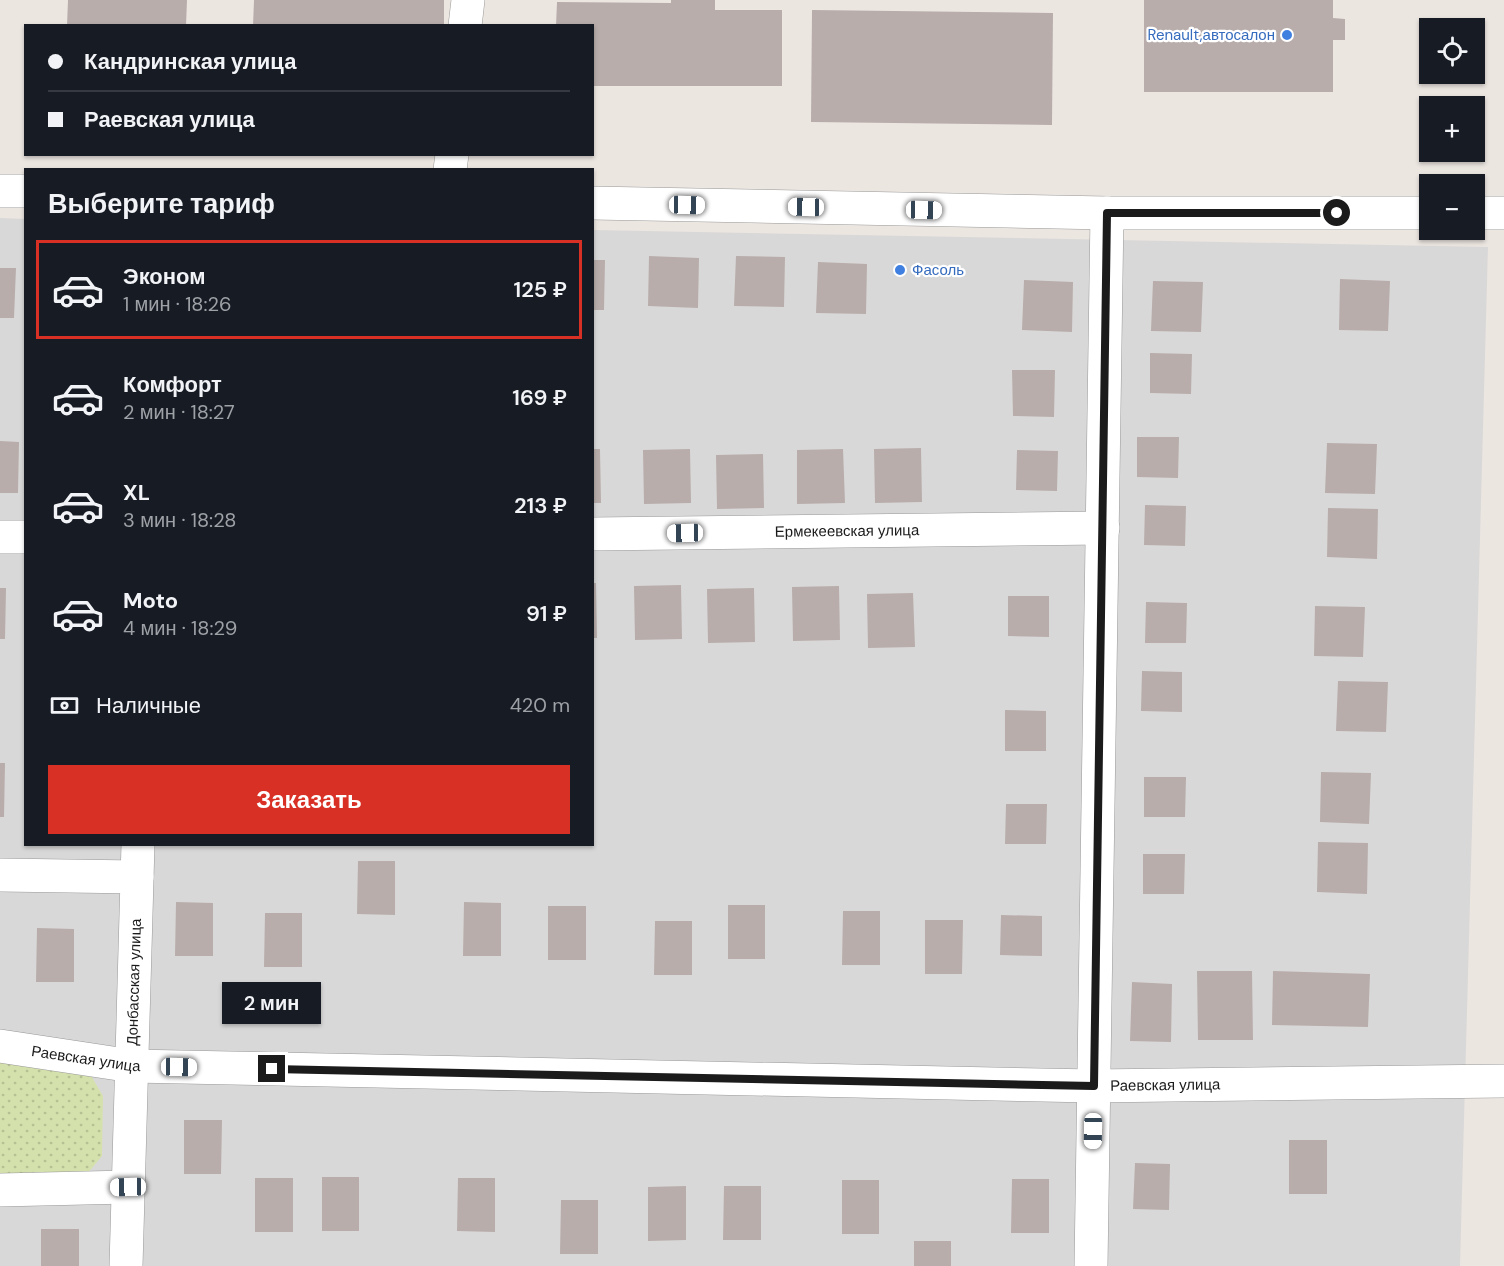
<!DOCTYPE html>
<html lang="ru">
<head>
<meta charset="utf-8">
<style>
  :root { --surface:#171b24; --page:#20242c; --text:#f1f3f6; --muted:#9ea1a6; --line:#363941; --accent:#d93025 }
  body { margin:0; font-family:"DM Sans",sans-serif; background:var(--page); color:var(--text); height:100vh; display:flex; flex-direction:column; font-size:22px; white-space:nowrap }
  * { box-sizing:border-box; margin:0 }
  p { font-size:20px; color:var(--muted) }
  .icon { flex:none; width:33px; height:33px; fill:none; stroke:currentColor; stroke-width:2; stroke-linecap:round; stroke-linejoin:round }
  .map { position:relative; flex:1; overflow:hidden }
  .side { position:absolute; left:24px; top:168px; width:570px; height:678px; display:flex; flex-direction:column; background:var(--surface); border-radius:0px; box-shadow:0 2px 4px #0004 }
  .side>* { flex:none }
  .banner { position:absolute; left:24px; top:24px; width:570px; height:132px; border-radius:0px; box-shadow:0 2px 4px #0004; display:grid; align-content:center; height:132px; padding:0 24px; background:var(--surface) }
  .controls { position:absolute; left:1419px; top:18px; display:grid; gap:12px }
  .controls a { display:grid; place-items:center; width:66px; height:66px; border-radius:0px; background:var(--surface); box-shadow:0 2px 4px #0004; font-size:30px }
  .end { position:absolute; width:27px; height:27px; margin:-14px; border:8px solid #1b1b1b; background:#fff; box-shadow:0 0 0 3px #fff }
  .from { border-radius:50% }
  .bubble { position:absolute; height:42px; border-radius:0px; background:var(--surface); box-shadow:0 2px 4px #0004; font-size:20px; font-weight:600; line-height:42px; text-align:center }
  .car { position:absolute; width:18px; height:36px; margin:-18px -9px; border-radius:8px; box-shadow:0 0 4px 2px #0007; background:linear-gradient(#fff 24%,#345 0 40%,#fff 0 76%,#345 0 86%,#fff 0) }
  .banner b { display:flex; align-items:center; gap:21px; height:57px; font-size:22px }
  .banner b+b { border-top:2px solid var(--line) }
  .banner i { width:15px; height:15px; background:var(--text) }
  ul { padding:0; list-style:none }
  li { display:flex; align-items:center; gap:18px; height:99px; margin:0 12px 9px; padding:0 12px; border:3px solid transparent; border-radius:0px }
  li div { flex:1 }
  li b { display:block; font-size:22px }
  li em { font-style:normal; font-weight:600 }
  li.on { border-color:var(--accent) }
  li>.icon { width:54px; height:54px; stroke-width:1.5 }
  h2 { padding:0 24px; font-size:27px; line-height:72px }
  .pay { display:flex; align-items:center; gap:15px; height:66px; padding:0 24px; font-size:22px }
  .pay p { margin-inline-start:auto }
  .button { display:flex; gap:12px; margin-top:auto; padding:12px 24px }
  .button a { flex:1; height:69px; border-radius:0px; background:var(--accent); color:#fff; font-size:24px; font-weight:600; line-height:69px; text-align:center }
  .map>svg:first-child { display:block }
</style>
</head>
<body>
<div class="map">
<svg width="1504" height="1266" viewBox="0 0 1504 1266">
  <defs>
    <pattern id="grass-dots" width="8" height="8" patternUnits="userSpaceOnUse" patternTransform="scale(1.5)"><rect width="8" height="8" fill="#d4e1ac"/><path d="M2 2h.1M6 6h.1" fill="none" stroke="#b5c093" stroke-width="1.8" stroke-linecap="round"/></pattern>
  </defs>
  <rect width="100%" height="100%" fill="#ece6e1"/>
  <path fill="#d9d8d8" d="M0,218L26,219V844H592L593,230L1488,247L1460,1266H0Z"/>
  <path fill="url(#grass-dots)" d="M0,1061L90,1074L103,1096L102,1156L87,1174L0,1176Z"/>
  <g fill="#b8adab">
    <path d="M68,0H187L186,26H67Z"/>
    <path d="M254,0H444V26H253Z"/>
    <path d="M671,0H715V10H782V86H592V26H556L557,2L671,3Z"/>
    <path d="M1144,0H1333V18L1345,19V40H1333V92H1144Z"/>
    <path d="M812,10L1053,13L1052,125L811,122Z"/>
    <path d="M649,256L699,258L698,308L648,306Z"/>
    <path d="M736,256L785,257L784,307L734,306Z"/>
    <path d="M592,260H605L604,310H592Z"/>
    <path d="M818,262L867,264L866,314L816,313Z"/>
    <path d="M0,268H16L14,318H0Z"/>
    <path d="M1340,279L1390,281L1388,331L1339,330Z"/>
    <path d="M1024,280L1073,282L1072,332L1022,330Z"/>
    <path d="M1153,281L1203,282L1201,332L1151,331Z"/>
    <path d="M1150,353L1192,354L1191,394L1150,393Z"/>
    <path d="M1012,370H1055L1054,417L1013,416Z"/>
    <path d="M1137,437H1179L1178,478L1137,477Z"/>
    <path d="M0,441L19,442L18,493H0Z"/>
    <path d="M1327,443L1377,444L1375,494L1325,493Z"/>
    <path d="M921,448L922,502L875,503L874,449Z"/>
    <path d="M592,449H600L601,503H592Z"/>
    <path d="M690,449L691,503L644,504L643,450Z"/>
    <path d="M843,449L845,503L797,504V450Z"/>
    <path d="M1017,450L1058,451L1057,491L1016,490Z"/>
    <path d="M763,454L764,508L717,509L716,455Z"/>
    <path d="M1145,505L1186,506L1185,546L1144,545Z"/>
    <path d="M1328,508L1378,509L1377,559L1327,557Z"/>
    <path d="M592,583H596L597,638H592Z"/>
    <path d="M681,585L682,639L635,640L634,586Z"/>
    <path d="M839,586L840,640L793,641L792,587Z"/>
    <path d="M0,588H6L5,639H0Z"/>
    <path d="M754,588L755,642L708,643L707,589Z"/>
    <path d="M913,593L915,647L868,648L867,594Z"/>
    <path d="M1008,596H1049V637L1008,636Z"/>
    <path d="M1146,602L1187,603L1186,643H1145Z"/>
    <path d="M1315,606L1365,607L1363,657L1314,656Z"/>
    <path d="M1142,671L1182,672V712L1141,711Z"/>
    <path d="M1338,681L1388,682L1386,732L1336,731Z"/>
    <path d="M1005,710L1046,711V751H1005Z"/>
    <path d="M0,763H5L4,817H0Z"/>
    <path d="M1321,772L1371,773L1369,824L1320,822Z"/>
    <path d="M1144,777H1186L1185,817H1144Z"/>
    <path d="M1006,804H1047L1046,844H1005Z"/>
    <path d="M1318,842L1368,843L1367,894L1317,892Z"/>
    <path d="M1143,854H1185L1184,894H1143Z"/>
    <path d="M358,861H395V915L357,914Z"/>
    <path d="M176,902L213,903V956H175Z"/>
    <path d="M464,902L501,903V956H463Z"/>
    <rect x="728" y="905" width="37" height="54"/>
    <rect x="548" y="906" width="38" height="54"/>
    <path d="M843,911H880V965H842Z"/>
    <path d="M265,913H302V967H264Z"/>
    <path d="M1001,915L1042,916V956L1000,955Z"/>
    <path d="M925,920H963L962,974H925Z"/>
    <path d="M655,921H692V975H654Z"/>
    <path d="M37,928L74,929V982H36Z"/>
    <path d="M1197,971H1252L1253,1040H1198Z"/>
    <path d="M1273,971L1370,974L1368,1027L1272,1025Z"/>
    <path d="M1132,982L1172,984L1171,1042L1130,1041Z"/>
    <path d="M184,1120H222L221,1174H184Z"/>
    <rect x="1289" y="1140" width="38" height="54"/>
    <path d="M1135,1163L1170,1164L1169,1210L1133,1209Z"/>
    <rect x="322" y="1177" width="37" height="54"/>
    <rect x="255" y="1178" width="38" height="54"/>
    <path d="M458,1178H495V1232L457,1231Z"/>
    <path d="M1012,1179H1049V1233H1011Z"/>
    <rect x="842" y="1180" width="37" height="54"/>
    <path d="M686,1186V1240L648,1241V1187Z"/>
    <path d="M724,1186H761V1240H723Z"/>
    <path d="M561,1200H598V1254H560Z"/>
    <rect x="41" y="1229" width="38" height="37"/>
    <rect x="914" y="1241" width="37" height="25"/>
  </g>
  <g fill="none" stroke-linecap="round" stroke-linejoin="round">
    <g stroke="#989898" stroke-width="34">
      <g id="minor">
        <path d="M465,26L468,0"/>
        <path d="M450,170L452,154"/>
        <path d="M0,191H26"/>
        <path d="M592,203L1107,213H1430"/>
        <path d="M1474,213H1504"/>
        <path id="s1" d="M592,534L1103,528"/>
        <path d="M0,537H26"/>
        <path d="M0,875L137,877"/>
        <path id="s2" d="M0,1046L132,1066L1093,1086L1504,1081"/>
        <path d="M0,1190L128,1187"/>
        <path id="s3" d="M126,1266L138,844"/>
        <path d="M1091,1266L1107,213"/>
      </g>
    </g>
    <use href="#minor" stroke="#fff" stroke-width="33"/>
  </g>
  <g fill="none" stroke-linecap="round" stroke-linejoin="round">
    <path stroke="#1b1b1b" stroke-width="8" d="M272,1069L1094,1086L1107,213H1337"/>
  </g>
  <g fill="#3f7fe0" stroke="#fff" stroke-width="2">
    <circle cx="1287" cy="35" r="6"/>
    <circle cx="900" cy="270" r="6"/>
  </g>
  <g text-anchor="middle" stroke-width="4.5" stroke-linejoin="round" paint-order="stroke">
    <g font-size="15" fill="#366cbe" stroke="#fff" text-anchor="end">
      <text x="1275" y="40">Renault,автосалон</text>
      <text x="912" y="275" text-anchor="start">Фасоль</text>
    </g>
    <g font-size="15" fill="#1b1b1b" stroke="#fff">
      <text dy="5" stroke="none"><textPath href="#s1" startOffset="255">Ермекеевская улица</textPath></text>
      <text dy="5" stroke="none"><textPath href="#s3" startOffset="284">Донбасская улица</textPath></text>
      <text dy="5" stroke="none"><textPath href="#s2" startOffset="87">Раевская улица</textPath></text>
      <text dy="5" stroke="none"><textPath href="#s2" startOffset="1167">Раевская улица</textPath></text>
    </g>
  </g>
</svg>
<div class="controls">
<a><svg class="icon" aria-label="locate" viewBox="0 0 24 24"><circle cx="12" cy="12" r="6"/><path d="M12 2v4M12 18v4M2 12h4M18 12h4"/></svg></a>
<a>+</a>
<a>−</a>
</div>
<i class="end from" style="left:1337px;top:213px"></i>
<i class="end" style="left:272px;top:1069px"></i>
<div class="bubble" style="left:222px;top:982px;width:99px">2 мин</div>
<i class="car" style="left:687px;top:205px;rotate:91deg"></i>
<i class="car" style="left:806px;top:207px;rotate:271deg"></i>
<i class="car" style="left:924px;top:210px;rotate:91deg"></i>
<i class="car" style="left:685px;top:533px;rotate:269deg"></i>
<i class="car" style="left:179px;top:1067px;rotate:91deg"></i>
<i class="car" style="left:1093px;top:1131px;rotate:181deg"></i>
<i class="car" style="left:128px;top:1187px;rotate:269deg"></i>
<div class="banner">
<b><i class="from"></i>Кандринская улица</b>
<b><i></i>Раевская улица</b>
</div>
<section class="side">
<h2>Выберите тариф</h2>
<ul>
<li class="on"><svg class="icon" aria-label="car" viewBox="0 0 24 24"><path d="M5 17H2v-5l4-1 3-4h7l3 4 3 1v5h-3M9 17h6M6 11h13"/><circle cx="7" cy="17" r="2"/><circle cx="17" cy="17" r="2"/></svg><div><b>Эконом</b><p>1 мин · 18:26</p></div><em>125 ₽</em></li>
<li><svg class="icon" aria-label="car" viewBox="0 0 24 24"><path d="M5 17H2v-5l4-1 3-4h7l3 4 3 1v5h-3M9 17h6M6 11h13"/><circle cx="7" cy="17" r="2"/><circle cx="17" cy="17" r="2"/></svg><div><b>Комфорт</b><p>2 мин · 18:27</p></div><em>169 ₽</em></li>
<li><svg class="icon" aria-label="car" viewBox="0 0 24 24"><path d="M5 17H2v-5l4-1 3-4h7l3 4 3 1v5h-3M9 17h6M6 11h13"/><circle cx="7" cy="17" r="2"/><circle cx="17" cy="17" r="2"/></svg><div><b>XL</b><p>3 мин · 18:28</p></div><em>213 ₽</em></li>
<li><svg class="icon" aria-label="car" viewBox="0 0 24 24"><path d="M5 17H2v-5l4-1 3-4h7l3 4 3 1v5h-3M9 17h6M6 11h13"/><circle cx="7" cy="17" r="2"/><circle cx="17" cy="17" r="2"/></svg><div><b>Moto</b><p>4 мин · 18:29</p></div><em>91 ₽</em></li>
</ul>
<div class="pay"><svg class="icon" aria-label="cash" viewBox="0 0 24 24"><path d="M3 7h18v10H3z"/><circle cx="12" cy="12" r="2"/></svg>Наличные<p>420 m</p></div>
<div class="button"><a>Заказать</a></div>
</section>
</div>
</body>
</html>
